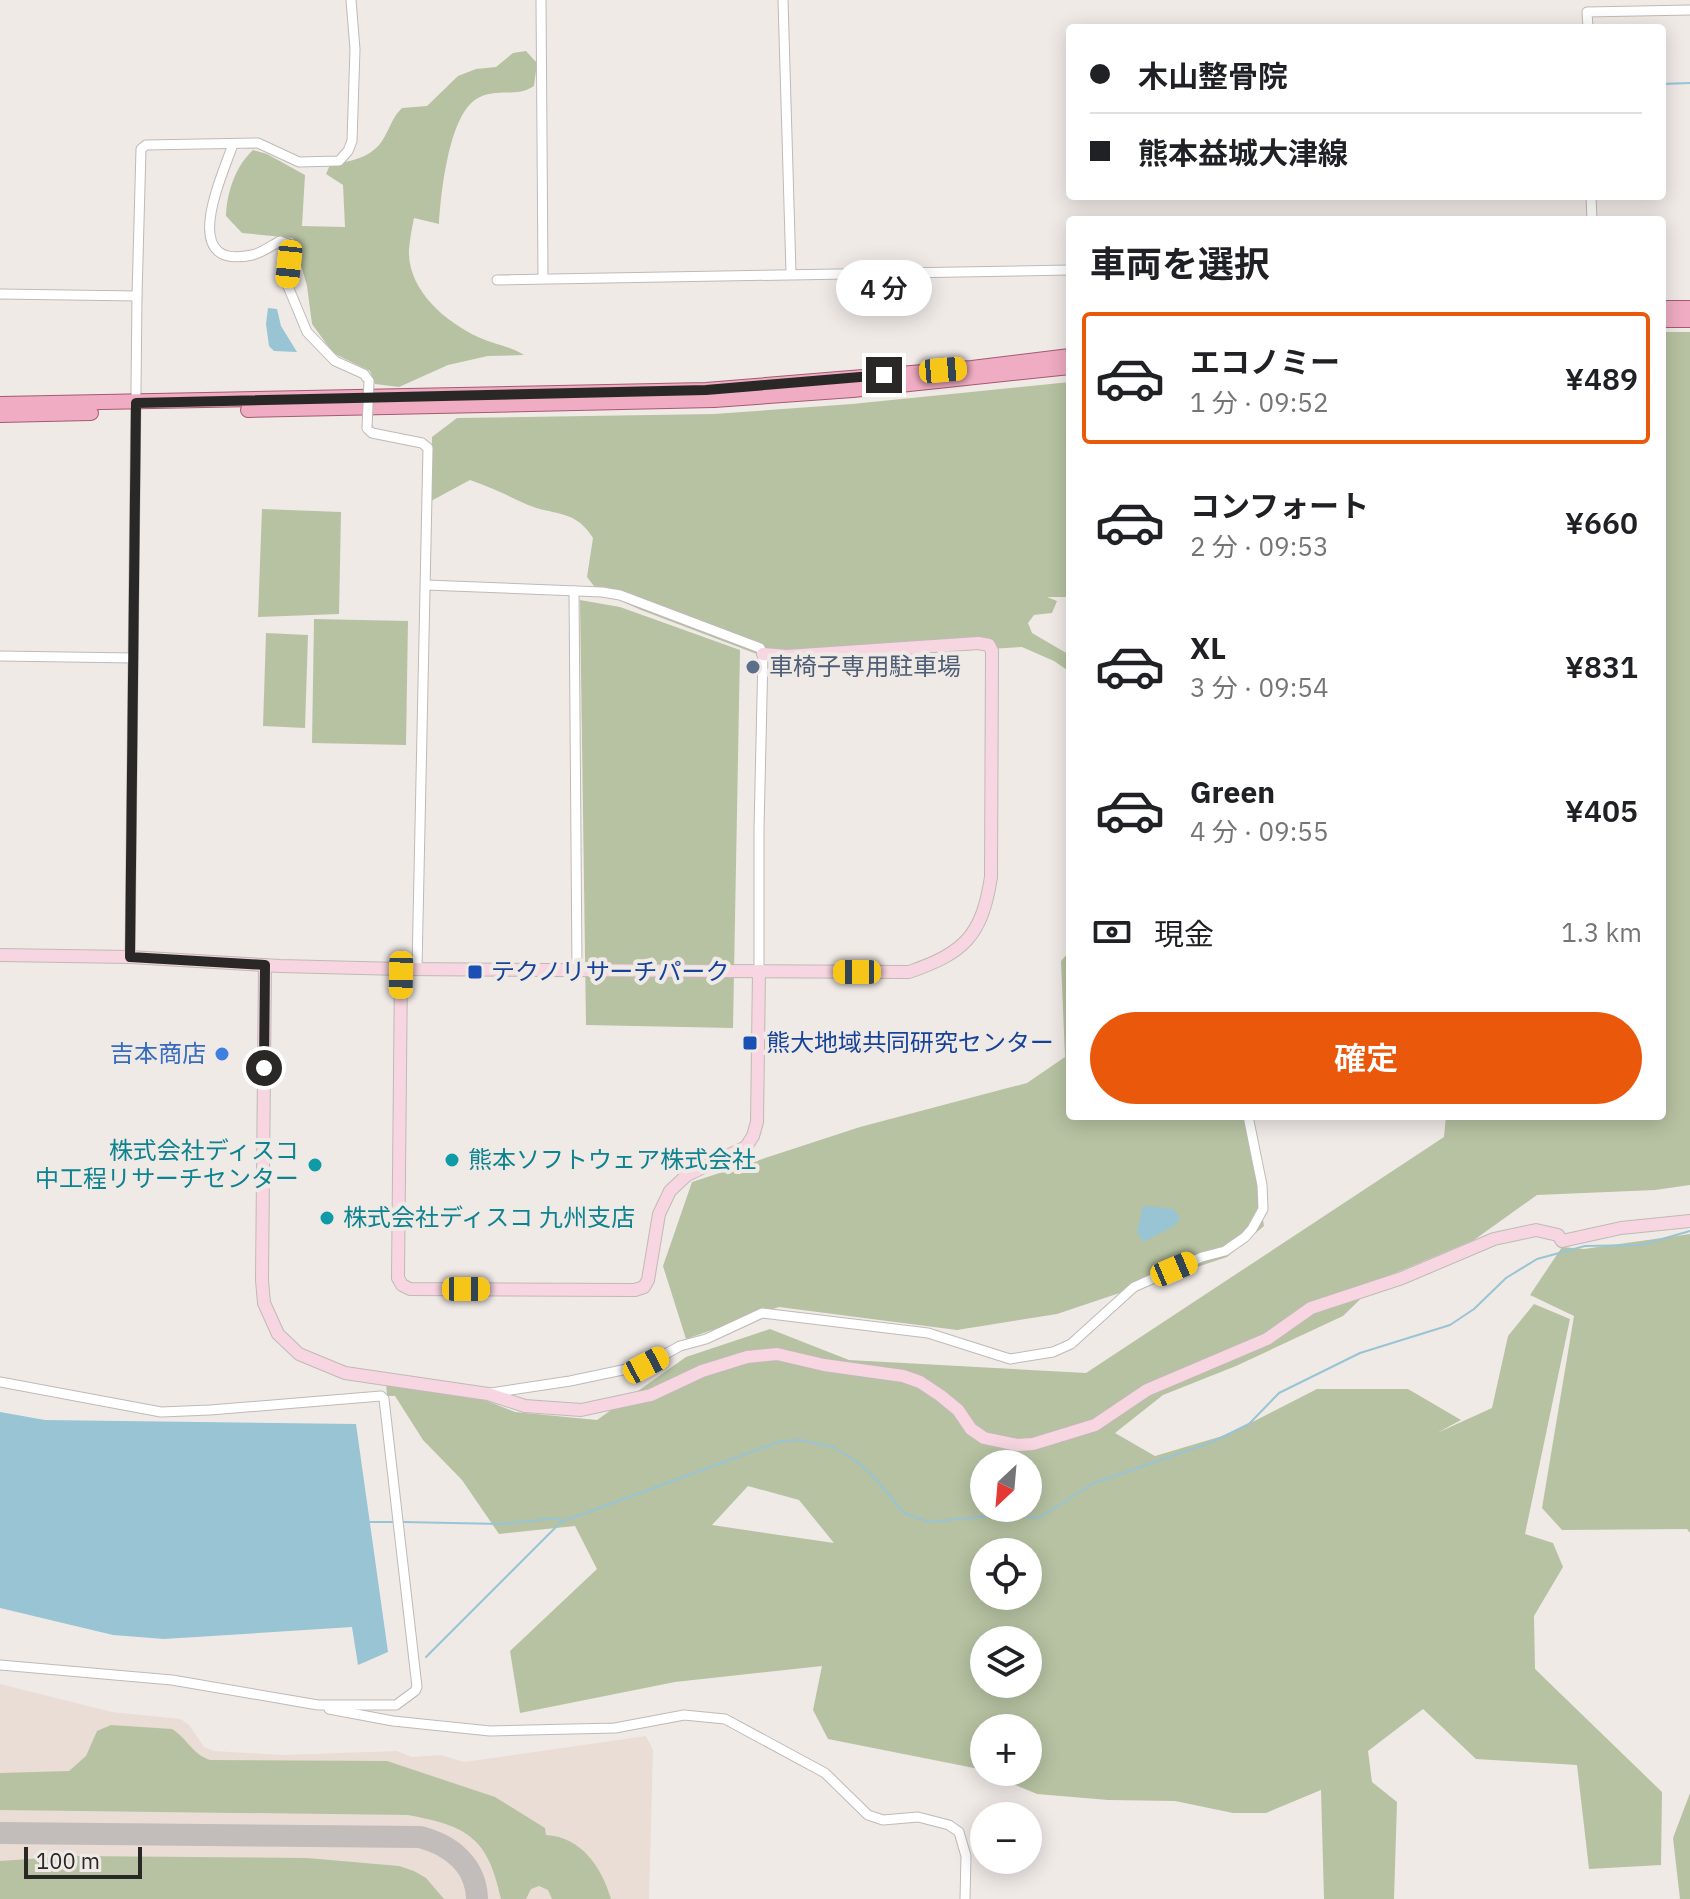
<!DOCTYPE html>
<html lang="ja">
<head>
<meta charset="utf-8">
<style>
  :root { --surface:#fff; --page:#f6f6f6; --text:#202124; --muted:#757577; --line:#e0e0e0; --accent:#ea580c }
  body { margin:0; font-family:"IBM Plex Sans","Noto Sans JP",sans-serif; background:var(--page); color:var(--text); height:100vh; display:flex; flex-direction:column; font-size:30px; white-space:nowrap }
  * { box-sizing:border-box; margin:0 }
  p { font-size:26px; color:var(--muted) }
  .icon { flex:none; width:44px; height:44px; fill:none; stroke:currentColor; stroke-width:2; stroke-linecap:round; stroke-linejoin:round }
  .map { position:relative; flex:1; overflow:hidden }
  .drawer { position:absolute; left:1066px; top:216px; width:600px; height:904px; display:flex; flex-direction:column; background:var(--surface); border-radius:8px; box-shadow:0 4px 20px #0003 }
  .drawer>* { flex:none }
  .banner { position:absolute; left:1066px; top:24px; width:600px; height:176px; border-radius:8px; box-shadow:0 4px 20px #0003; display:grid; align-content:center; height:176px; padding:0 24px; background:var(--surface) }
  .needle { width:52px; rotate:206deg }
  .tools { position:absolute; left:970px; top:1450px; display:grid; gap:16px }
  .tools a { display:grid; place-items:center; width:72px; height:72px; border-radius:50%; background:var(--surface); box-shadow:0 4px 20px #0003; font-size:40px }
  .scale { position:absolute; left:24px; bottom:20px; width:118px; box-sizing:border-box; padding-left:8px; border:4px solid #2a2827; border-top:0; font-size:22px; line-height:28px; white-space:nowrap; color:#2a2827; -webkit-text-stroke:6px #f0eae7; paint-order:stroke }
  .end { position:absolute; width:36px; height:36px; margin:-18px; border:10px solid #2a2827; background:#fff; box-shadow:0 0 0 4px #fff }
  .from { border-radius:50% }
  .bubble { position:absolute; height:56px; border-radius:28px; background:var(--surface); box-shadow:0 4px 20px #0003; font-size:26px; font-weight:600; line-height:56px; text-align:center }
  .car { position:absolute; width:24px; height:48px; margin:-24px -12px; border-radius:10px; box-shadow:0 0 6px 2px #0007; background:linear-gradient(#f5c518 24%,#345 0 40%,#f5c518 0 76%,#345 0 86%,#f5c518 0) }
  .banner b { display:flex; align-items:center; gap:28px; height:76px; font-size:30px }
  .banner b+b { border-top:2px solid var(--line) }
  .banner i { width:20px; height:20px; background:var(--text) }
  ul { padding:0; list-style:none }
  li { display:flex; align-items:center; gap:24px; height:132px; margin:0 16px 12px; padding:0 8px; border:4px solid transparent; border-radius:8px }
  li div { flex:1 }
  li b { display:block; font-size:30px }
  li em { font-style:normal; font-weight:600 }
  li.on { border-color:var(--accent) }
  li>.icon { width:72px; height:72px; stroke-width:1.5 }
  h2 { padding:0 24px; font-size:36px; line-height:96px }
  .pay { display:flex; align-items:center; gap:20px; height:88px; padding:0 24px; font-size:30px }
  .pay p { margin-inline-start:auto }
  .button { display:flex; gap:16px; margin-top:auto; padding:16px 24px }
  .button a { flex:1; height:92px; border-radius:48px; background:var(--accent); color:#fff; font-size:32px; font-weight:600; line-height:92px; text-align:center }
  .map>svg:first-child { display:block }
</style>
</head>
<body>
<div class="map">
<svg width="1690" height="1899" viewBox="0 0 1690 1899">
  <rect width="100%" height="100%" fill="#f0eae7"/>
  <path fill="#eaddd6" d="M0,1684L112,1712L181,1719L189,1725L204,1747L214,1751L283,1755L397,1751L412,1757L441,1755L464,1762L646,1736L653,1750L649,1899H0Z"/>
  <g fill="#b7c2a2" fill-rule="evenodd">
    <path d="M526,51L537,63L534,86C516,98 500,88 480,97C449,110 441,193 439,224L414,218C412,228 410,238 409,249C407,289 444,321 478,337C493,344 510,346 524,355L488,356L448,365L399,387L375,384L370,371L333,353L312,324L307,286L293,238L242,233L226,216C227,192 235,167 253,150L267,154L305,175L302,226L345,227L343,185L326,174L330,165C349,161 370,159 382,141C390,129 391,119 402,108L427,106L458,76L476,69L496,67L513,53Z"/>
    <path d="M1662,332H1690V1185L1655,1190L1537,1195L1474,1240L1381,1279L1343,1316L1236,1366L1163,1395L1115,1433L1155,1456L1229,1434L1317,1389H1408L1461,1420L1437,1433L1492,1408L1508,1336L1534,1304L1570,1319L1525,1534L1553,1543L1563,1567L1534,1616L1535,1669L1662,1792L1661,1865L1589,1869L1577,1765L1476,1759L1423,1709L1368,1751L1372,1782L1397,1802L1394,1899H1324L1321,1790L1266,1813H1233L1175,1801L1108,1800L1037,1794L984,1772H1028V1728H984V1772L974,1768L828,1739L813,1710L822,1666L675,1682L520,1713L510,1651L597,1569L575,1526L499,1534L462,1480L423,1440L395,1396H387L386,1382L477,1397L515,1412L597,1420L686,1357L770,1329L849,1360L1086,1373L1444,1137L1446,1116H1662ZM984,1464H1028V1508H984ZM748,1486L799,1500L834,1543L712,1525ZM984,1552H1028V1596H984ZM984,1640H1028V1684H984Z"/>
    <path d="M1070,382V597H1047L1057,601L1052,613L1034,615L1028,623L1032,633L1068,654L1070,672L1054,661L1022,647L778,662L641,610L597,590L587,577L593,538C575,509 555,516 528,505C509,496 490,487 470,480L431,501L432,437L457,418L714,414L852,404Z"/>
    <path d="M262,509L341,512L339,614L258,617Z"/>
    <path d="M580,600L620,607L740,650L733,1028L586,1025Z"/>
    <path d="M314,619L408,621L406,745L312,743Z"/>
    <path d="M266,633L308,635L305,728L263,726Z"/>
    <path d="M1070,951V1116H1245L1264,1226L1227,1257L1057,1314L957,1330L779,1307L686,1339L663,1266L692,1182L860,1127L1027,1083L1065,1057L1061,961Z"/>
    <path d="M1690,1234V1533L1687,1529L1562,1530L1542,1508L1574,1316L1530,1295L1562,1247L1584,1249Z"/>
    <path d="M111,1725L172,1729C187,1738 192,1754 210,1760L387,1761L495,1797L545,1828L546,1835C582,1837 602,1868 611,1899H552L548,1890L539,1886L531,1889L526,1899H501C488,1837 467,1826 408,1815L0,1810V1773L69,1771L86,1756L97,1731Z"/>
    <path d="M1690,1793V1899H1680L1673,1838Z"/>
    <path d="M73,1856L307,1858L399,1866L414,1871L426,1878L444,1899H0V1861Z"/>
  </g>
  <g fill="#98c4d4">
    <path d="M268,308L277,309L281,326L297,352L274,351L269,346L266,324Z"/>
    <path d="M1143,1206L1174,1209L1180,1219L1174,1226L1143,1242L1137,1232Z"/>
    <path d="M0,1412L45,1420L356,1424L388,1652L358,1665L352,1627L164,1639L113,1635L0,1608Z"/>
  </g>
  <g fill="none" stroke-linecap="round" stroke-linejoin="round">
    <g stroke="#98c4d4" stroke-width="2">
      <path d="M1662,84L1690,83"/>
      <path d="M367,1522H393"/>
      <path d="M403,1522L501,1524L559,1518L562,1522"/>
      <path d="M426,1657L561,1522L762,1448L782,1441L800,1440L833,1447L852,1458L872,1475L904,1513L929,1522L1009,1514L1039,1518L1094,1483L1212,1442L1249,1424L1279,1393L1360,1353L1450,1325L1474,1309L1506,1278L1537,1259L1585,1246L1641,1245L1690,1231"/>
    </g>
    <path stroke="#c2bcba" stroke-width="22" d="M0,1833L420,1837C451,1845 476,1865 477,1899"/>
    <g stroke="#bfbab7" stroke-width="11">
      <g id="street">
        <path d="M541,0L543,277"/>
        <path d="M783,0L791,273"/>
        <path d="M1588,28L1587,12L1690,10"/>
        <path d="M233,144C222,177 177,271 252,255C262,253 272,245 280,241L291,245L287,284L307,332L335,361L364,374L369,381"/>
        <path d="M1591,196L1592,220"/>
        <path d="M497,280L1070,270"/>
        <path d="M0,294L137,296"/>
        <path d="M367,428L372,433L422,443L428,448L417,968"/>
        <path d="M426,585L602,592L620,595L760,648L763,654L759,829V971"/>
        <path d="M574,591L577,969"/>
        <path d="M0,656L133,658"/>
        <path d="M130,957L137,296L141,149L146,145L258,143L299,162L339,161L348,151L352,141L355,49L351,0"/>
        <path d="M0,1382L161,1412L210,1410L381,1396L384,1399L417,1687L415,1691L396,1705H318L172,1680L0,1665"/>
        <path d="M491,1393L570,1381L646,1365L680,1346L706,1339L762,1313L928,1333L1010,1359L1053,1352L1071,1344L1134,1287L1202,1257L1225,1251L1245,1237L1252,1229L1263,1209L1262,1185L1248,1116"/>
        <path d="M329,1709L393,1721L490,1731L615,1728L684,1715L725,1719L825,1773L868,1815L883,1820L918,1817L949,1825L959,1832L966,1856L965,1899"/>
      </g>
    </g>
    <g stroke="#bfbab7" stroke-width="14">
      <g id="secondary">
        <path d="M0,955L130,957L280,966L401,969L909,972C964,953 982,936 991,877L992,651L989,645L978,643L787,656L763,654"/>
        <path d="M265,965L262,1280L264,1303L278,1334L299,1354L345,1373L488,1394L525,1406L581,1410L651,1395L702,1371L747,1357L777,1354L824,1365L903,1376L920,1382L941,1396L958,1410L971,1429L984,1438L1017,1445L1033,1444L1095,1425L1147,1390L1267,1339L1311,1308L1402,1278L1494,1239L1536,1230L1558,1235L1562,1241L1621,1228L1690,1221"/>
        <path d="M401,969L398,1278L402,1285L410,1289L635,1290L644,1287L648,1280L659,1214L670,1191L687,1175L746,1147L753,1136L757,1122L759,971"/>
      </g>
    </g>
    <g stroke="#a35a72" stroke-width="16">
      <g id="primary">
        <path d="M1662,308H1690"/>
        <path d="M1662,320H1690"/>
        <path d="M0,404L706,390L972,368L1070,356"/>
        <path d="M248,410L714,400L853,390L1070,367"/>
        <path d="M0,415L91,413"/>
      </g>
    </g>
    <use href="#street" stroke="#fff" stroke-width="9"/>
    <use href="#secondary" stroke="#f7d6e1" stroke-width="12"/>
    <use href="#primary" stroke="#efacc2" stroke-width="14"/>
    <g stroke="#bfbab7" stroke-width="11" stroke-linecap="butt">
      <path id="street-bridge" d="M367,428L369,381"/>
    </g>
    <use href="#street-bridge" stroke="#fff" stroke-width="9"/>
  </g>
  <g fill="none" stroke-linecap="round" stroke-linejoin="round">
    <path stroke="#2a2827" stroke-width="10" d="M264,1068L265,965L130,957L136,403L706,390L884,375"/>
  </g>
  <circle fill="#5c6f8a" stroke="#f0eae7" stroke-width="3" cx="753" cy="667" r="8"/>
  <g fill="#1a4fb4" stroke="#f0eae7" stroke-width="3">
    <rect x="467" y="964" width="16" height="16" rx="4"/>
    <rect x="742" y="1035" width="16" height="16" rx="4"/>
  </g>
  <circle fill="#3f7fe0" stroke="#f0eae7" stroke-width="3" cx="222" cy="1054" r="8"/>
  <g fill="#0f9aa8" stroke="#f0eae7" stroke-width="3">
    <circle cx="452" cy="1160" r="8"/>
    <circle cx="315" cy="1165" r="8"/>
    <circle cx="327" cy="1218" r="8"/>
  </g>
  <g text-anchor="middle" stroke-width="8" stroke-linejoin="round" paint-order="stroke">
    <g font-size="24" fill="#4e5e75" stroke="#f0eae7" text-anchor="start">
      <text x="769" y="675">車椅子専用駐車場</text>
    </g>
    <g font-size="24" fill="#164399" stroke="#f0eae7" text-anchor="start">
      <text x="491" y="980">テクノリサーチパーク</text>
      <text x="766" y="1051">熊大地域共同研究センター</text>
    </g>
    <g font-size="24" fill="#366cbe" stroke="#f0eae7" text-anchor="end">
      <text x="206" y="1062">吉本商店</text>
    </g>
    <g font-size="24" fill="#0d838f" stroke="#f0eae7" text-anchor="start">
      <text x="299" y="1159" text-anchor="end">株式会社ディスコ<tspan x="299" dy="28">中工程リサーチセンター</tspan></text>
      <text x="468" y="1168">熊本ソフトウェア株式会社</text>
      <text x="343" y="1226">株式会社ディスコ 九州支店</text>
    </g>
  </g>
</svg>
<div class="tools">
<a><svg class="needle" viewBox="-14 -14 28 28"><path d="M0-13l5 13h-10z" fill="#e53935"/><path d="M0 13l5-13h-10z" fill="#757577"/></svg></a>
<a><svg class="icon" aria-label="locate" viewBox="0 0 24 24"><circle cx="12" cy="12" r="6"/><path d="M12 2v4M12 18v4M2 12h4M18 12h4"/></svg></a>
<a><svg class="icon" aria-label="layers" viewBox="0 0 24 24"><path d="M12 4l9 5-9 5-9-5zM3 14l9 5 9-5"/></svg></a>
<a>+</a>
<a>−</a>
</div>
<div class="scale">100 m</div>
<i class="end from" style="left:264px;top:1068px"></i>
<i class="end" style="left:884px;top:375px"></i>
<div class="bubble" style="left:836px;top:260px;width:96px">4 分</div>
<i class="car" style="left:289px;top:264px;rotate:186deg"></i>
<i class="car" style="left:943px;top:370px;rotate:85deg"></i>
<i class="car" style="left:857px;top:972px;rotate:270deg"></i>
<i class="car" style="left:401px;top:975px;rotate:181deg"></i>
<i class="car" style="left:1174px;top:1269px;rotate:67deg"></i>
<i class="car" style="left:466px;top:1289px;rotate:90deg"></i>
<i class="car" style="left:646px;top:1365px;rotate:62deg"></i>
<div class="banner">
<b><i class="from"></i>木山整骨院</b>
<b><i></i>熊本益城大津線</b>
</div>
<section class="drawer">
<h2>車両を選択</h2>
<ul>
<li class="on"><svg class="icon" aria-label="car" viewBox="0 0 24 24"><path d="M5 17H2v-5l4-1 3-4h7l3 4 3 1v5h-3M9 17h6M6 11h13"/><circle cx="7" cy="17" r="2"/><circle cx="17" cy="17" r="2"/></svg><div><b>エコノミー</b><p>1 分 · 09:52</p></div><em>¥489</em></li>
<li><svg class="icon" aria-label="car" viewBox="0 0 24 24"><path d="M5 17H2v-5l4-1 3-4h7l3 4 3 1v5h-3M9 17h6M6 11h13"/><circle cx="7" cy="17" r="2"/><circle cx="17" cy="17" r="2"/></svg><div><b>コンフォート</b><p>2 分 · 09:53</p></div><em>¥660</em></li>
<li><svg class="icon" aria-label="car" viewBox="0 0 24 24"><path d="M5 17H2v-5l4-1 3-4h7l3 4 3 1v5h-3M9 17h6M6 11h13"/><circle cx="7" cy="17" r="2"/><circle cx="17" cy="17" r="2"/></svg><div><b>XL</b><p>3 分 · 09:54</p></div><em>¥831</em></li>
<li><svg class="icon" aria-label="car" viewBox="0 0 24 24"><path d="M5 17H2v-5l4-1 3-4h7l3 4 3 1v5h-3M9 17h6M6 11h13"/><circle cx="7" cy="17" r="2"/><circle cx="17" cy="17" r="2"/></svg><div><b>Green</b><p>4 分 · 09:55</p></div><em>¥405</em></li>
</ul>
<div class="pay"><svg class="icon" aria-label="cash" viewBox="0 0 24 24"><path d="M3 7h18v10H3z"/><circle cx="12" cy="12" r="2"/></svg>現金<p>1.3 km</p></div>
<div class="button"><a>確定</a></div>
</section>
</div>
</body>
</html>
